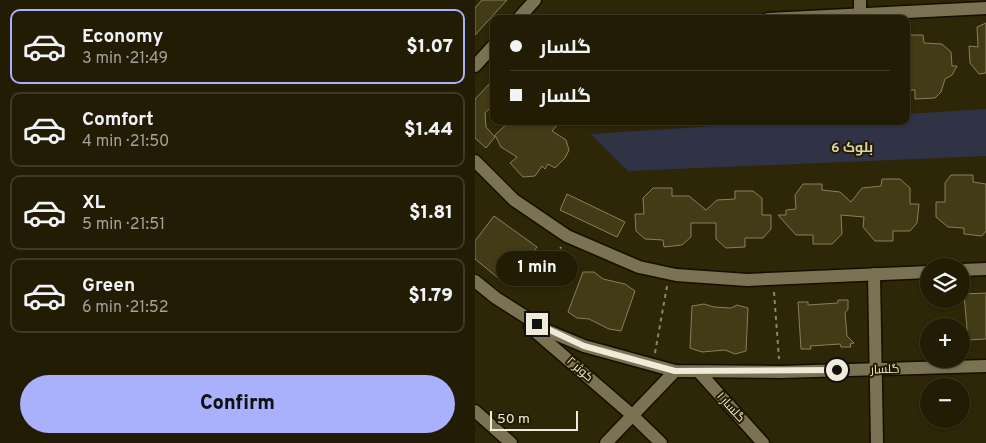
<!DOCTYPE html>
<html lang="en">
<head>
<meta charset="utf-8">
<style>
  :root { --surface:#221c05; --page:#2a250f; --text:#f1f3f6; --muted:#a2a19a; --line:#3f3a27; --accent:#a9b0fc }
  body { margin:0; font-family:Overpass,Cairo,sans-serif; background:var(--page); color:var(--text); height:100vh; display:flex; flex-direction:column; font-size:19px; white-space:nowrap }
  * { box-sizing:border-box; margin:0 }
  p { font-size:16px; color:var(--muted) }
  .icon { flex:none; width:28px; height:28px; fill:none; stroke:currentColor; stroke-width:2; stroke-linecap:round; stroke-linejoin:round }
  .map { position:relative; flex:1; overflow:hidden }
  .side { display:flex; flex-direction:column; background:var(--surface); width:475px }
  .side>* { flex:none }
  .banner { position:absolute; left:15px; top:15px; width:420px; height:110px; border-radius:10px; box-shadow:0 1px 4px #0004,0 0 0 1px var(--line); display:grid; align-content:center; height:110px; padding:0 20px; background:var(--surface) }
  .fabs { position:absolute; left:445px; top:258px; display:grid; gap:10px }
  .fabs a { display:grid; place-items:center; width:50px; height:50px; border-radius:50%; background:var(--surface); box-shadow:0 1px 4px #0004,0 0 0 1px var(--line); font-size:25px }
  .scale { position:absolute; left:15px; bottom:12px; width:88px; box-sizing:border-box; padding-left:5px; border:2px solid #efead9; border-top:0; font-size:14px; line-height:18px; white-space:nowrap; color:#efead9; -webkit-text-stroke:4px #241c00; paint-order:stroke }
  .end { position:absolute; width:22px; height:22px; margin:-11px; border:6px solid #efead9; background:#111; box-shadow:0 0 0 2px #111 }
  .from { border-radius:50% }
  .bubble { position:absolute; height:35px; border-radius:18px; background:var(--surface); box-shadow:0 1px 4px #0004,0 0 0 1px var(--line); font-size:16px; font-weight:800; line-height:35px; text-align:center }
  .banner b { display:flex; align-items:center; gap:18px; height:48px; font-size:19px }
  .banner b+b { border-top:1px solid var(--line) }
  .banner i { width:12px; height:12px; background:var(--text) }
  ul { padding:9px 0 0; list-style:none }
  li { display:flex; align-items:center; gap:15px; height:75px; margin:0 10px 8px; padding:0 10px; border:2px solid var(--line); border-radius:10px }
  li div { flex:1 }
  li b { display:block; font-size:19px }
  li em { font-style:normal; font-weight:800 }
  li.active { border-color:var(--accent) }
  li>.icon { width:45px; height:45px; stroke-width:1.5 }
  .primary-button { display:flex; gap:10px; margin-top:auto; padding:10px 20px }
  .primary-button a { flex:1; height:58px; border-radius:30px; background:var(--accent); color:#111; font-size:20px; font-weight:800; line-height:58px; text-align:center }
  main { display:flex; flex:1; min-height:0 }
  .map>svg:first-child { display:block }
</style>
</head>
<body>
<main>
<section class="side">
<ul>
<li class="active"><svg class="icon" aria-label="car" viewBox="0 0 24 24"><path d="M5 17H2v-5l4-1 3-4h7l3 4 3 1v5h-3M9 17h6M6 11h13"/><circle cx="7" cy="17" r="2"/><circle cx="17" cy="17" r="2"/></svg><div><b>Economy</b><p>3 min · 21:49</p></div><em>$1.07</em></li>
<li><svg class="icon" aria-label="car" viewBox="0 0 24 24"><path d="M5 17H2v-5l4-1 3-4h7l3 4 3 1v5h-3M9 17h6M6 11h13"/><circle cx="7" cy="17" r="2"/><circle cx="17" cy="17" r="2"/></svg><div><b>Comfort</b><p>4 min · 21:50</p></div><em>$1.44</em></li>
<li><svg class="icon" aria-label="car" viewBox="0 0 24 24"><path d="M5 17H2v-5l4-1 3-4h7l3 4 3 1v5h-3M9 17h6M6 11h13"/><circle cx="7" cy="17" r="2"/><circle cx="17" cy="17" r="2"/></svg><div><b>XL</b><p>5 min · 21:51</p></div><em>$1.81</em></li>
<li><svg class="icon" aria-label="car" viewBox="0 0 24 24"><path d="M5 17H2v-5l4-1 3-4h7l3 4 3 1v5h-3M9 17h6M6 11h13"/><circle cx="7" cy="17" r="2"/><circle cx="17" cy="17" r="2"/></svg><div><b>Green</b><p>6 min · 21:52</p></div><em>$1.79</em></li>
</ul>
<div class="primary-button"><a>Confirm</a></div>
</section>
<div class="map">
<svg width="511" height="443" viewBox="0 0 511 443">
  <rect width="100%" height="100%" fill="#2d2607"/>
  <path fill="#303246" d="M511,109V156L153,171L116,134L318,121H431V114Z"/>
  <g fill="#433a16" stroke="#887f5f">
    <path d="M7,0H32L0,35V8Z"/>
    <path d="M511,23V73L504,74L495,63L494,46L503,47L502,27Z"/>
    <path d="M431,35H448L449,43L467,44L476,52L477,66H482L477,75L470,79L466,92L460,98L440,99V90H431Z"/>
    <path d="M19,79V104L10,113L11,127L20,137L11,148L0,138V99Z"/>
    <path d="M35,121L46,124L50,121H86L77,131L91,140L94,150L90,158L80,168L73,164L70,169L67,166L60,176L48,177L35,163L42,157L26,147L20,135Z"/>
    <path d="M476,175H498V182L511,184V231L507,236L489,234V228L473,227L461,217V202H470V183Z"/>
    <path d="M407,179H425L435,188V204H444L442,223L435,231H418V241H400L388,227L389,217L366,215L367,234L357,244H338V235H321L303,215H311V210L321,209L320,195L328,184H347V190L365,192L376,202L387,188L406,186Z"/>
    <path d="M178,188H197V196H214L231,210L242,200L260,199V191H278L287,198V215H296V229L288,238H270V247L251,248L241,239V223H216V237L207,245L189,247L188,240L170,239L161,231L160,214H169L168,198Z"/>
    <path d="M92,194L150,222L142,237L85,210Z"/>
    <path d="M19,216L62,247L53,259L40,250L29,264L42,274L33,286L0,259V241Z"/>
    <path d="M108,272H119L128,279L150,284L160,291L146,331L134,329L114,319L102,318L93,312Z"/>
    <path d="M511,293V339L493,340L489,294Z"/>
    <path d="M363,300H373V309L370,313L372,336L379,343L375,344L376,347H366L365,344L335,346L336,349H326L323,302H333V305L363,303Z"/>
    <path d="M229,304L239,307L256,308L262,305L273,308L271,351L260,354L250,350L227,352L215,348L217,306Z"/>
  </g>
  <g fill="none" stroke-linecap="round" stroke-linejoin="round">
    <g stroke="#140f00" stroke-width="15">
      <g id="minor">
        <path d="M385,0V14"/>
        <path d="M43,19L60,0"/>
        <path d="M293,19L511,8"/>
        <path d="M0,66L19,45"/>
        <path d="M0,161L39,200L92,236L164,267L201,275L272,280L454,272"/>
        <path d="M486,270L511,269"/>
        <path d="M399,274L402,443"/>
        <path d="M0,281L21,298L73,331L109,346L200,371L305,372L511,366"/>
        <path d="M55,327L157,415L186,443"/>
        <path d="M224,372L288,443"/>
        <path d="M0,411L36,443"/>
        <path d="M131,443L200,371"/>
      </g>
    </g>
    <g stroke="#8c866e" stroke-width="2" stroke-dasharray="4 4" stroke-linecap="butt">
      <path d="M82,256L86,247"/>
      <path d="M299,292L304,359"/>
      <path d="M180,353L192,286"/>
    </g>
    <use href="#minor" stroke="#7a7252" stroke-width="12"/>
  </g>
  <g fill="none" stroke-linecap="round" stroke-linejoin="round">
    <path stroke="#efead9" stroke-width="6" d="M62,324L109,346L200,371L362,370"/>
  </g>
  <g text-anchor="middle" stroke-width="4" stroke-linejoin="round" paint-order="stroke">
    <g font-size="12" fill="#efead9" stroke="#241c00">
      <text transform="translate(105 369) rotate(41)" y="4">کوثر ۲</text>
      <text transform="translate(410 369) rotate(-2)" y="4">گلسار</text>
      <text transform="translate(256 407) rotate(48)" y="4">گلسار ۱</text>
    </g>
    <g font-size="14" font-weight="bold" fill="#dad1ae" stroke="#241c00">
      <text x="377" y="152">بلوک 6</text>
    </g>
  </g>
</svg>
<div class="fabs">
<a><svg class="icon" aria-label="layers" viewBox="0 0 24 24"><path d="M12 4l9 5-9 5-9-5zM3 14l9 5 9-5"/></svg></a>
<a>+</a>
<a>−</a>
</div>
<div class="scale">50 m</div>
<i class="end from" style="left:362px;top:370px"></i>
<i class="end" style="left:62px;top:324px"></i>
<div class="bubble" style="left:21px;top:251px;width:82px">1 min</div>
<div class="banner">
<b><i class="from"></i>گلسار</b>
<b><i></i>گلسار</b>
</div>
</div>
</main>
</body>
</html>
